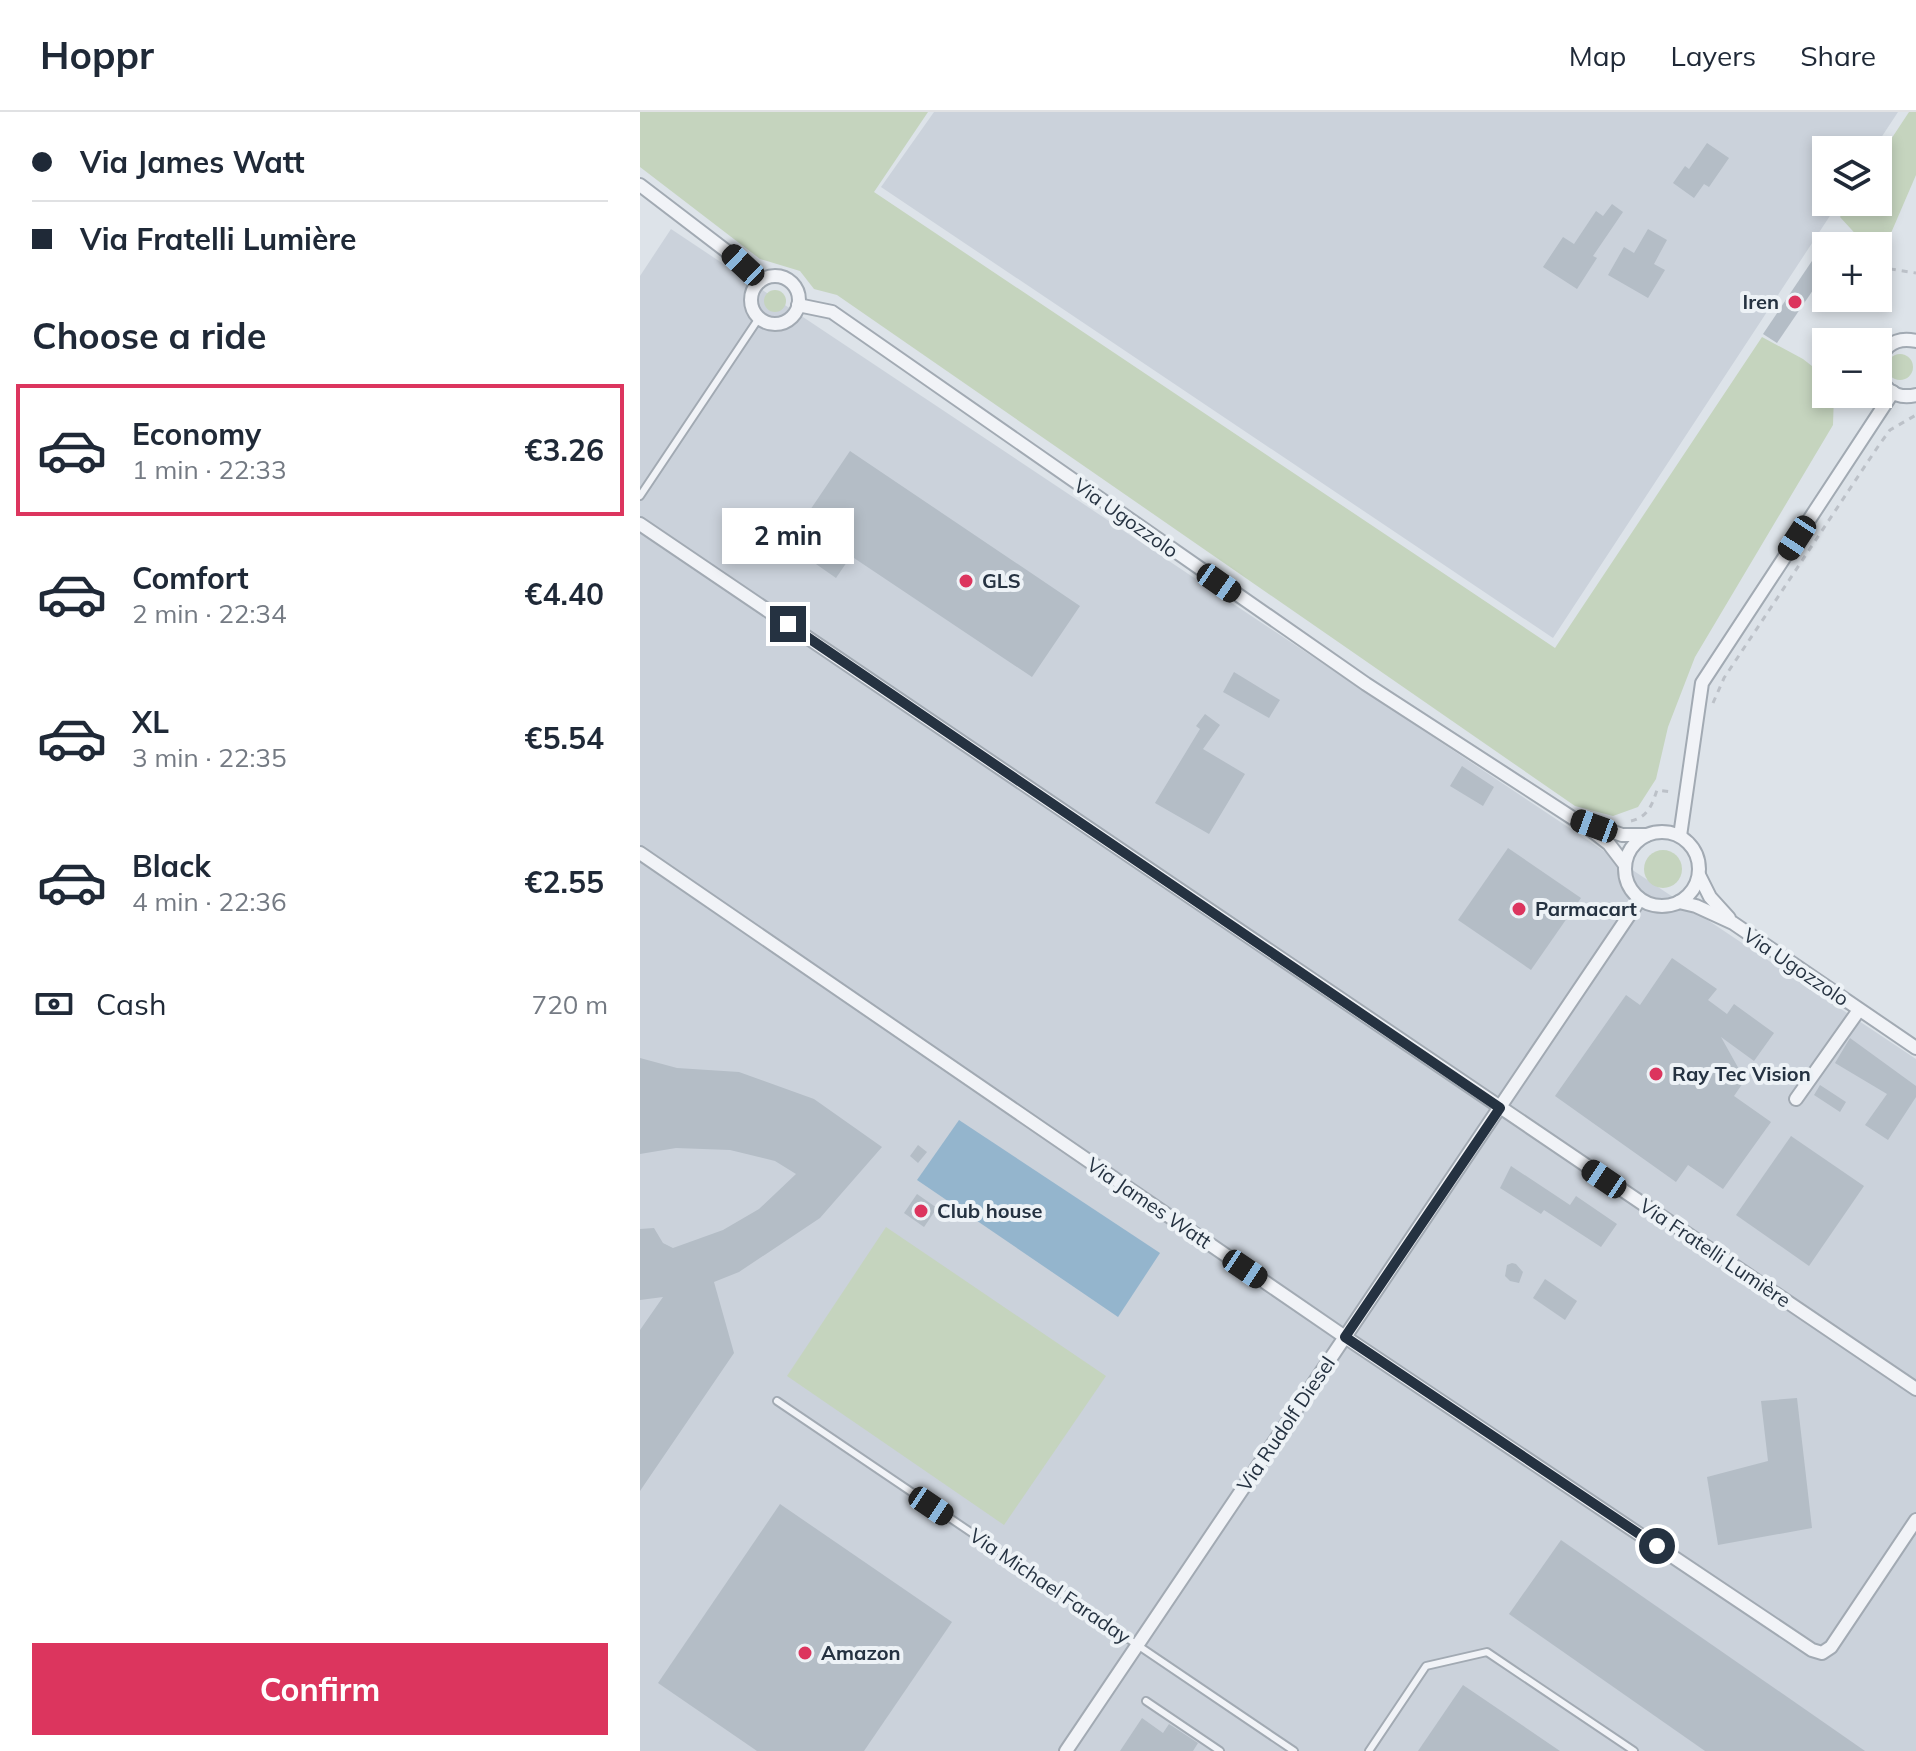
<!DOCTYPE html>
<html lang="en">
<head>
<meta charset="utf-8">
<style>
  :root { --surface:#fff; --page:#f2f2f3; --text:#1f2937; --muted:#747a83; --line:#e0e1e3; --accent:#dc355e }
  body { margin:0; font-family:Mulish,sans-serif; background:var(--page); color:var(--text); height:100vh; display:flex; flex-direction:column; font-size:30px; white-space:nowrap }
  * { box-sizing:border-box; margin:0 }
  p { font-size:26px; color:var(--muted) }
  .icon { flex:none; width:44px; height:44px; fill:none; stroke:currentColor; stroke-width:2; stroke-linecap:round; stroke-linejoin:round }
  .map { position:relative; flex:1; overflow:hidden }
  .side { display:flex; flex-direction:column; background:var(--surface); width:640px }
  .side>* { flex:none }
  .hud { display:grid; align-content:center; height:176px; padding:0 32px; background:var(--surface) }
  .fabs { position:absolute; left:1172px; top:24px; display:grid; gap:16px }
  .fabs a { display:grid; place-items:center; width:80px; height:80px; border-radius:0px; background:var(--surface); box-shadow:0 4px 12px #0003; font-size:40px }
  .end { position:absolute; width:36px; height:36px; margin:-18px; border:10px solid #253241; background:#fff; box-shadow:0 0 0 4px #fff }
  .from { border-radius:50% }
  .bubble { position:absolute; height:56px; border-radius:0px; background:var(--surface); box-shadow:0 4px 12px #0003; font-size:26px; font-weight:700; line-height:56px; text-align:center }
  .car { position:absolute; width:24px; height:48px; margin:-24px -12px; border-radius:10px; box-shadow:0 0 6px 2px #0007; background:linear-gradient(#222 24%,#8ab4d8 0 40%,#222 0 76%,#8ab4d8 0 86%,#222 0) }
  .hud b { display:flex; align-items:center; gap:28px; height:76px; font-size:30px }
  .hud b+b { border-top:2px solid var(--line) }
  .hud i { width:20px; height:20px; background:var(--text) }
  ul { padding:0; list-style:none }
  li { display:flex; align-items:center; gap:24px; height:132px; margin:0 16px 12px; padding:0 16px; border:4px solid transparent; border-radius:0px }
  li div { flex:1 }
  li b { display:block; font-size:30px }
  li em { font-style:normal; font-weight:700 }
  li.on { border-color:var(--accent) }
  li>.icon { width:72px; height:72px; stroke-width:1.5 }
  h2 { padding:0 32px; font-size:36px; line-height:96px }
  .pay { display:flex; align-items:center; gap:20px; height:88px; padding:0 32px; font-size:30px }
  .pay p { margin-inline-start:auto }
  .button { display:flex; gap:16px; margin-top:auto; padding:16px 32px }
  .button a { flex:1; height:92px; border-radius:0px; background:var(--accent); color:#fff; font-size:32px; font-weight:700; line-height:92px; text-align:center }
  header { display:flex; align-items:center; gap:48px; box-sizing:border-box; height:112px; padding:0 40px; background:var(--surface); border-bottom:2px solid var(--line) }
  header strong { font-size:38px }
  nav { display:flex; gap:44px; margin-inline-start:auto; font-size:28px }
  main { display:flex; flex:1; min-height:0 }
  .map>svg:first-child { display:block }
</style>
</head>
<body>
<header>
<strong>Hoppr</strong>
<nav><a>Map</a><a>Layers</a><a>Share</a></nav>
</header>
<main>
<section class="side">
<div class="hud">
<b><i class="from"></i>Via James Watt</b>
<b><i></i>Via Fratelli Lumière</b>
</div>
<h2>Choose a ride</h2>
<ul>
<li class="on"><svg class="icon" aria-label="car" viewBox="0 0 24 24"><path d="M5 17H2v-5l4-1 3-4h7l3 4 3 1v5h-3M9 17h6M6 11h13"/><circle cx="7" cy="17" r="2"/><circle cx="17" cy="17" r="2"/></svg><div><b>Economy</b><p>1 min · 22:33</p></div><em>€3.26</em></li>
<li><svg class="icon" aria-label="car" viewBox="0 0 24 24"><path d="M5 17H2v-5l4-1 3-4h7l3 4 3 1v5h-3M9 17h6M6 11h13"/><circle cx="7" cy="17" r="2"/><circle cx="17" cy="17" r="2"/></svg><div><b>Comfort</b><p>2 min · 22:34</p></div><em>€4.40</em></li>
<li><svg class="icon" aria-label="car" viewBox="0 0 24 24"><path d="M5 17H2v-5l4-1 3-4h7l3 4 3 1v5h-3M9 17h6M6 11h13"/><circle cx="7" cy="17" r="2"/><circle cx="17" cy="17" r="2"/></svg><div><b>XL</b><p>3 min · 22:35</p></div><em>€5.54</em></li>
<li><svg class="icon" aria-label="car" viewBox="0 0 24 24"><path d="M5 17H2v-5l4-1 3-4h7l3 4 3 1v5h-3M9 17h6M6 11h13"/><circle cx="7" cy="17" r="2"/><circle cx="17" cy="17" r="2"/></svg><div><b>Black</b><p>4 min · 22:36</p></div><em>€2.55</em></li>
</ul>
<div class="pay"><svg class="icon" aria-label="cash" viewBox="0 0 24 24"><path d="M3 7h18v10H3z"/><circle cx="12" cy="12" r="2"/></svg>Cash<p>720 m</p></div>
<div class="button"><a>Confirm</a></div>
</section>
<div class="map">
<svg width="1276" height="1639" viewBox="0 0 1276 1639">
  <rect width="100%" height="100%" fill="#dde3e9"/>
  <g fill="#cbd2db">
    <path d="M294,0H1258L1233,38H1186V90H1199L913,526L241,75Z"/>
    <path d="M31,117L1276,947V1639H0V164Z"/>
  </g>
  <g fill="#c5d4be">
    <path d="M0,0H288L234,80L915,536L1122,225L1163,247L1186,265V282H1194L1193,313L1055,545L1028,615L1016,667L998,695L973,704L935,694L197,183L174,177L160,159L120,147L0,55Z"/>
    <path d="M1269,0H1276V63L1245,135L1222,129L1200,105L1210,90H1238V47Z"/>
    <circle cx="135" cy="189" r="11"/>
    <circle cx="1260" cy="255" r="13"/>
    <circle cx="1023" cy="757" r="19"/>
    <path d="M246,1115L466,1264L364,1413L147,1264Z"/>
  </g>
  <path fill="#94b5cd" d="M319,1008L520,1141L478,1205L277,1068Z"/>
  <g fill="#b4bdc6">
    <path d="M1067,31L1089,46L1069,75L1064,72L1054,86L1033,71L1045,54L1049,57Z"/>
    <path d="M972,92L983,100L953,144L957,146L937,177L903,155L923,125L934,132L956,99L963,104Z"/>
    <path d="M1008,117L1027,128L1014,152L1025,158L1008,186L968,163L984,135L994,141Z"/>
    <path d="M1186,128V159L1137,231L1123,222Z"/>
    <path d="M210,339L440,494L392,565L211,444L196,466L133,422L148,400L162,410Z"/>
    <path d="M594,560L640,588L629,606L583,580Z"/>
    <path d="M565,602L580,613L563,637L605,662L569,722L515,691L560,617L556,614Z"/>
    <path d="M822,654L854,675L843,694L810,674Z"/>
    <path d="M868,736L941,786L891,858L818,808Z"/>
    <path d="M1032,846L1077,877L1068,888L1087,902L1094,892L1134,921L1114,949L1081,925L1105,968L1094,984L1131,1010L1083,1077L1048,1053L1036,1070L915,984L986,883L1000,893Z"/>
    <path d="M1210,926L1276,974V985L1248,1028L1225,1013L1247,982L1195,951Z"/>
    <path d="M0,946L37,956L99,960L174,987L242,1035L180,1106L99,1160L74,1170L94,1241L0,1379V1218L23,1185L0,1188V1117L14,1116L23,1131L33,1136L83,1118L119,1097L156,1062L135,1049L90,1038L36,1036L0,1042Z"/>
    <path d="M1180,973L1206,990L1200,1000L1174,983Z"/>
    <path d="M1151,1024L1224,1074L1169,1154L1096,1103Z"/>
    <path d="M278,1033L287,1040L278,1051L270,1044Z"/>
    <path d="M871,1054L930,1093L936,1084L977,1112L961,1135L904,1098L901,1102L860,1076Z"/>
    <path d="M277,1082L297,1096L284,1115L264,1101Z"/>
    <path d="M872,1151L876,1152L883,1160L879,1171L870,1169L865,1164L867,1153Z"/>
    <path d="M905,1167L937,1189L925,1208L893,1186Z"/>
    <path d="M1157,1286L1172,1416L1078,1433L1067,1365L1128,1349L1121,1289Z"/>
    <path d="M140,1392L312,1510L224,1639H117L18,1571Z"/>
    <path d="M921,1428L1225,1639H1065L869,1502Z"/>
    <path d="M823,1573L920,1639H778Z"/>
    <path d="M502,1606L523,1621L529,1612L558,1631L553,1639H480Z"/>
  </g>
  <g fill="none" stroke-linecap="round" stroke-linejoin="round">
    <g stroke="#a2aab3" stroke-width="10">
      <g id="lane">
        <path d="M0,384L119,206"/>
        <path d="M137,1289L654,1639"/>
        <path d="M506,1589L580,1639"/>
        <path d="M729,1639L786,1554L847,1540L994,1639"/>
      </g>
    </g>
    <g stroke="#a2aab3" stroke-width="16">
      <g id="street">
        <path d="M0,73L89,141L119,170"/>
        <circle cx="135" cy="188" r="24"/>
        <path d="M158,193L192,200L726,572L951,718L969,732L985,753"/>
        <path d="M1276,229C1227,218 1228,294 1276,283"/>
        <path d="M0,412L1276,1277"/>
        <path d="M948,711L982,723H1007"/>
        <circle cx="1022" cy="757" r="37"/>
        <path d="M1040,724L1062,571L1253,280"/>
        <path d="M0,741L705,1225L1172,1538L1182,1541L1191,1535L1276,1408"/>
        <path d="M1059,763L1070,785L1089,806"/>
        <path d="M1039,790L1056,794L1093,811L1276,936"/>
        <path d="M1156,987L1219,898"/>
        <path d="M426,1639L1000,787"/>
      </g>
    </g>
    <g stroke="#bcc1c8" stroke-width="3" stroke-dasharray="6 6" stroke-linecap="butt">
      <path d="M1238,155L1276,161"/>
      <path d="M1073,591L1084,566L1239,333L1250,318L1276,303"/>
      <path d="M991,709C1008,705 1012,693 1017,678L1033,680"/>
    </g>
    <use href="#lane" stroke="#f1f3f7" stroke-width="6"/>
    <use href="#street" stroke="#f1f3f7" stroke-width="12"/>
  </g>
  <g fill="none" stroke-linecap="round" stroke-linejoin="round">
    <path stroke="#253241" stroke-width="10" d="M148,512L860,996L705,1225L1017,1434"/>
  </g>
  <g fill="#dc355e" stroke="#edf2f6" stroke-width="3">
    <circle cx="1155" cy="190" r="8"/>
    <circle cx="326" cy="469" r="8"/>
    <circle cx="879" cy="797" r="8"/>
    <circle cx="1016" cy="962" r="8"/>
    <circle cx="281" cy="1099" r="8"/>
    <circle cx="165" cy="1541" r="8"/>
  </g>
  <g text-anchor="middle" stroke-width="8" stroke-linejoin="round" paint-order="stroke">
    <g font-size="20" font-weight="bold" fill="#253241" stroke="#edf2f6" text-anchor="start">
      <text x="1139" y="197" text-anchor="end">Iren</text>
      <text x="342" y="476">GLS</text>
      <text x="895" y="804">Parmacart</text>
      <text x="1032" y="969">Ray Tec Vision</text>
      <text x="297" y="1106">Club house</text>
      <text x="181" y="1548">Amazon</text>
    </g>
    <g font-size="20" fill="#253241" stroke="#edf2f6">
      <text transform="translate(486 406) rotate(35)" y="7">Via Ugozzolo</text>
      <text transform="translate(1156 855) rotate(34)" y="7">Via Ugozzolo</text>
      <text transform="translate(509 1091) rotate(34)" y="7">Via James Watt</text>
      <text transform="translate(1075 1141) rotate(34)" y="7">Via Fratelli Lumière</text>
      <text transform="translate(646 1312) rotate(-56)" y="7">Via Rudolf Diesel</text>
      <text transform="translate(410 1474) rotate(34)" y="7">Via Michael Faraday</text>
    </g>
  </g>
</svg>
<div class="fabs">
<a><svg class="icon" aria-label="layers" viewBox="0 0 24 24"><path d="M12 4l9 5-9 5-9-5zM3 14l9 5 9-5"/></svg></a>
<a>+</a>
<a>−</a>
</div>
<i class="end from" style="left:1017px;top:1434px"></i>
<i class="end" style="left:148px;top:512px"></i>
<div class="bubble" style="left:82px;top:396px;width:132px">2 min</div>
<i class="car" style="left:103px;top:153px;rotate:313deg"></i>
<i class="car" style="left:1157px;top:426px;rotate:213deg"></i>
<i class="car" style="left:579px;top:471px;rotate:125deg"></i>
<i class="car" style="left:954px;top:714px;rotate:290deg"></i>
<i class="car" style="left:964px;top:1067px;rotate:304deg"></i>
<i class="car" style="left:605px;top:1157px;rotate:124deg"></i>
<i class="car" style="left:291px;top:1394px;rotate:124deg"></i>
</div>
</main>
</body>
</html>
